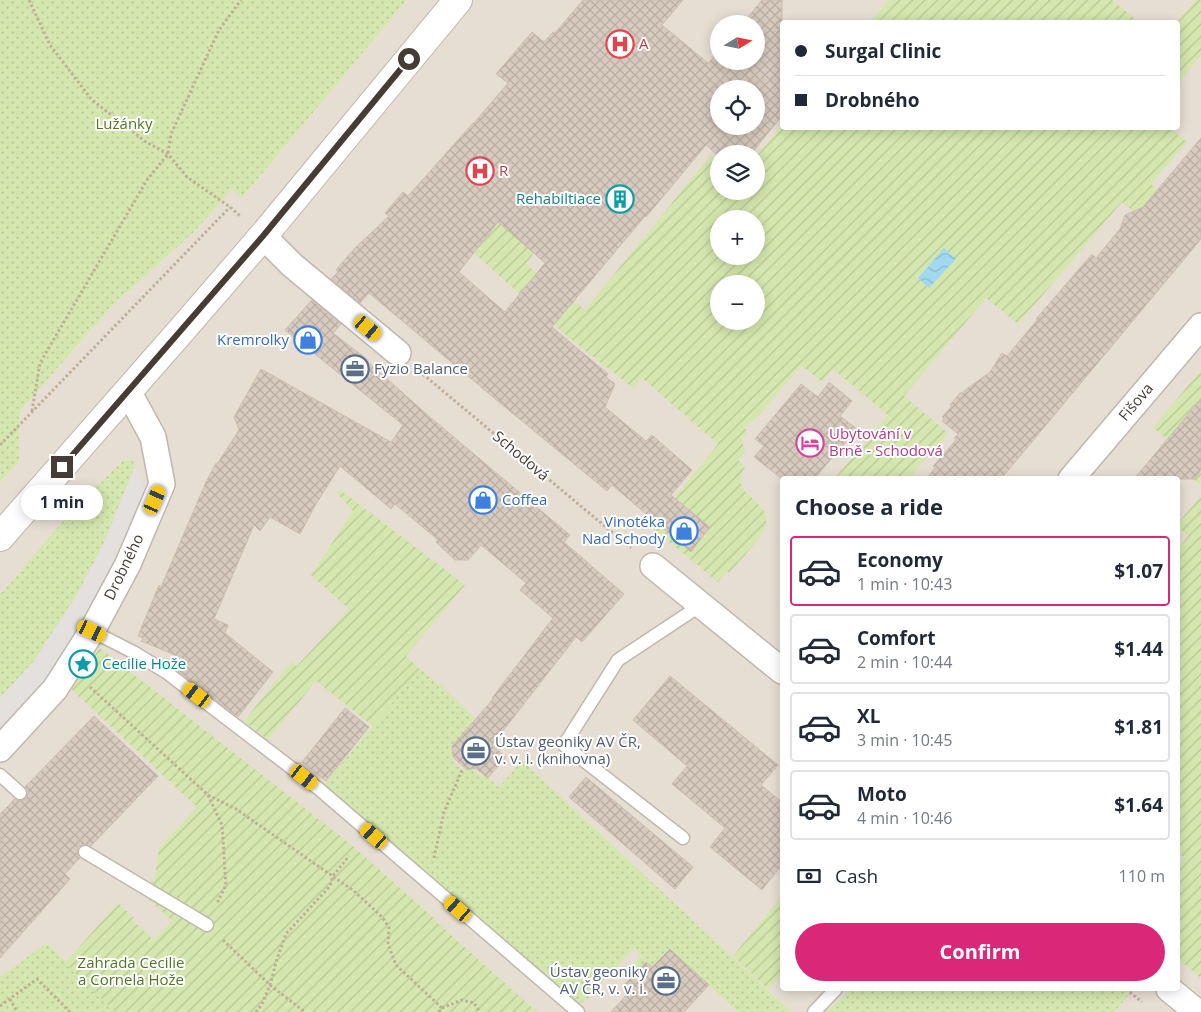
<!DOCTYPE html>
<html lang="en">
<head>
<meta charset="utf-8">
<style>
  :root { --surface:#fff; --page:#f2f2f3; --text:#1f2937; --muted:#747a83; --line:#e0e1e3; --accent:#db2777 }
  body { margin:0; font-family:"Open Sans",sans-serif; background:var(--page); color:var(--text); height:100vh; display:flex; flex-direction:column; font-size:19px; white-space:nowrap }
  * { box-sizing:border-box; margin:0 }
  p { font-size:16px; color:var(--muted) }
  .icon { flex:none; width:28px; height:28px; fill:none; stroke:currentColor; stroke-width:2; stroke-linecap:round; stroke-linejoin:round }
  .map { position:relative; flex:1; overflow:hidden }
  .details { position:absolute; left:780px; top:476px; width:400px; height:515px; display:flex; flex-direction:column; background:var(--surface); border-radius:5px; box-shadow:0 2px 12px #0003 }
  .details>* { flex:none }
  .top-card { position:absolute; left:780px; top:20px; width:400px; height:110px; border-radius:5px; box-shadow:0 2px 12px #0003; display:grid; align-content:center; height:110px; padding:0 15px; background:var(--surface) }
  .needle { width:32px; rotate:80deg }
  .controls { position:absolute; left:710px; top:15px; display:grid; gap:10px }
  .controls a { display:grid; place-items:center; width:55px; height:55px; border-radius:50%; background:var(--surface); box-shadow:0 2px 12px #0003; font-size:25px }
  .end { position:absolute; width:22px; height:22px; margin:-11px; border:6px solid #453d35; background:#fff; box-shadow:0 0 0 2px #fff }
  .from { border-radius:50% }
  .bubble { position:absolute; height:35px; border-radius:18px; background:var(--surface); box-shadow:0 2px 12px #0003; font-size:16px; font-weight:700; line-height:35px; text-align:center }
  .car { position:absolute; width:15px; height:30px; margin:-15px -8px; border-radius:6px; box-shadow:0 0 4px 1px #0007; background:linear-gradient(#f5c518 24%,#345 0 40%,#f5c518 0 76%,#345 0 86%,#f5c518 0) }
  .top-card b { display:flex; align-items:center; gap:18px; height:48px; font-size:19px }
  .top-card b+b { border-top:1px solid var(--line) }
  .top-card i { width:12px; height:12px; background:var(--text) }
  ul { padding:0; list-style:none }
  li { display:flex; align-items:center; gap:15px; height:70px; margin:0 10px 8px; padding:0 5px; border:2px solid var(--line); border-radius:5px }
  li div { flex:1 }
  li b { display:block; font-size:19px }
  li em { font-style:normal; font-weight:700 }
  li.selected { border-color:var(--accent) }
  li>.icon { width:45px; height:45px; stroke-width:1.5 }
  h2 { padding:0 15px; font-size:22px; line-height:60px }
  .pay { display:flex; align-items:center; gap:12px; height:55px; padding:0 15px; font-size:19px }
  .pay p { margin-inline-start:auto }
  .primary-button { display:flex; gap:10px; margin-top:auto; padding:10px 15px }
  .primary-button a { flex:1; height:58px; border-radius:30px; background:var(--accent); color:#fff; font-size:20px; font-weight:700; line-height:58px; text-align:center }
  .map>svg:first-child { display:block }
</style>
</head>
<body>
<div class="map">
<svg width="1201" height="1012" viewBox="0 0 1201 1012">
  <defs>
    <pattern id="grass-dots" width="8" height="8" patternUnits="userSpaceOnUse" patternTransform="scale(1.25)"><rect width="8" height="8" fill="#d4e7ae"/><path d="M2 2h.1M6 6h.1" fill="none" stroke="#b7c796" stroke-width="1.8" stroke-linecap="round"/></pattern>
    <pattern id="garden-furrows" width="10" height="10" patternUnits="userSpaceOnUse" patternTransform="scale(1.25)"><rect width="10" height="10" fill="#d4e7ae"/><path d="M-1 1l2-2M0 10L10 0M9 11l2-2" fill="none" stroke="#b7c796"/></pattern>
    <pattern id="water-waves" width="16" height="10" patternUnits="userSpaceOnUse" patternTransform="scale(1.25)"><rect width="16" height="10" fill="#a1d9f0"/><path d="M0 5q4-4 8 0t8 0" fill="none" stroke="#8cbbce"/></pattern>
    <pattern id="building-cross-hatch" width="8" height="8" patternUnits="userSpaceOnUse" patternTransform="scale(1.25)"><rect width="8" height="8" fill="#d7cabe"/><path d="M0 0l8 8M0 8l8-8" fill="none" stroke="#baaea4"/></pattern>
  </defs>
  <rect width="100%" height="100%" fill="#f3ede5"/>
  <path fill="#e7ded3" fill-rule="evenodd" d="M407,0H1201V1012H0V483L19,462L20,411L112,306L195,231L232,188L242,198ZM782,22H1178V128H782ZM719,24H756V61H719ZM719,89H756V126H719ZM719,154H756V191H719ZM719,219H756V256H719ZM719,284H756V321H719ZM782,479H1178V989H782Z"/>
  <g fill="url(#grass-dots)">
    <path d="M0,0H407L242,198L232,189L195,231L112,306L20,411L19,462L0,483Z"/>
    <path d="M129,460H133L135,466L103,545L76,596L34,661L0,698V595L76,506L123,461Z"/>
    <path d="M420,669L439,684L475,718L452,746L453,757L455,758L452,761L462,770L465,767L475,768L474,770L481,776L484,774L499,787L522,761L791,1012H738L670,949L652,967L646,962L638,970L633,965L642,955L634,948L587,999L581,1003H574L323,786Z"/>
    <path d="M47,943L115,1012H0V976L20,963V962Z"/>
    <path d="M851,989H1122L1129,995L1114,1012H825L845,996Z"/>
  </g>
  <g fill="url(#garden-furrows)" fill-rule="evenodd">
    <path d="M889,0H1112L1139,22H870Z"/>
    <path d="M1196,0H1201V55L1178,84L1177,22Z"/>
    <path d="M782,126V128H1170L1187,142L1151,184L1161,192L1140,217L1122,202L1018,324L986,298L904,396L948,433L908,479H834L888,415L833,369L822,382L801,365L761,413L744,428L747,431C741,439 740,442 746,451L738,460L745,467C726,494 771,500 766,523C764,537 739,561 729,573L727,571L718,582L651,527L718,444L642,378L633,388L568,337L474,253L535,175L534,253L526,264L570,302L572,299L585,310L711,155L719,161V191H756V157ZM719,219H756V256H719ZM719,284H756V321H719Z"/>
    <path d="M1201,370V485L1184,472L1193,460L1153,428Z"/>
    <path d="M339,489L465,585L406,656L420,669L373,726L316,681L268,740L244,721L291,662L297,666L349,609L311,575L353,511L337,493Z"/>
    <path d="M1201,496V978L1178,959V866L1184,858L1178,852V549L1188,536L1178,527V523Z"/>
    <path d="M100,648L349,843L436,920L435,922L440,925L537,1012H115L65,963L118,903L134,918L132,920L154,940L172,921L142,893L155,878L159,848L197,807L70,688Z"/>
    <path d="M782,896V973L768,989L733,956Z"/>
  </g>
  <path fill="#e3e0dd" d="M135,466L148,497L116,574L52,678L0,733V698L34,661L76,596L103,545Z"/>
  <path fill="url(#water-waves)" d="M944,248L956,259L929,288L918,278Z"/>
  <g fill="url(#building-cross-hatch)" stroke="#cfbeae" fill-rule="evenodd">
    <path d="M583,0H683L662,25L708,63L719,51V61H756V24H742L762,0H782V116L751,154H716L706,145L646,217L645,216L552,327L608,374L606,377L615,384L605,407L646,441L652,435L692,470L671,495L710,527L691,552L612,485L607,491L500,403L369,293L360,303L331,279L338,272L336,270L354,249L389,216L385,213L403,192L408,196L473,123H474L508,83L496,74L532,32L544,42L553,32L555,33ZM719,89H756V126H719ZM498,222L545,263L505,312L459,272Z"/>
    <path d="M1201,138V239L1001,479H926L935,468L933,466L956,440L954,438L958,434L942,421L944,419L942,417L951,407L950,405L960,393H963L965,390L990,372L1002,353L1007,356L1037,320L1036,319L1092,254L1096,258L1120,229L1125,215L1143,207Z"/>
    <path d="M312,300L341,324L333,333L368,360V362L430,417L570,535L564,542L624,594L582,642L576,637L492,745L506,757L488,778L475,768L467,770L453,757L452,746L493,699L492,698L553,618L520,590L526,583L481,545L468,560H455L436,542L438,540L395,504L391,509L340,466L316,504L300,534L270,517L260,531L254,525L214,619L228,625L225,633L273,672L238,717L178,671L187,660L141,641L143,638L138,636L159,585L161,587L206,482L216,463L217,464L239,430L234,417L261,369L391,442L403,425L285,330Z"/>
    <path d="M829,382L852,401L840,416L857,429L814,479H782L754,457L764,446L755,439L801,384L818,397Z"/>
    <path d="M1201,399V470L1195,479H1134Z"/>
    <path d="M670,676L778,765L761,785L782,802V865L762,890L710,847L725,828L672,784L687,766L633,720Z"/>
    <path d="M345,708L369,727L326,781L302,762Z"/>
    <path d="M94,716L158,776L91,846L85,844L78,847L77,852L80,858L65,874L70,879L0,958V814L12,802L14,799L19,801L26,799L28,794V790L25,787Z"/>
    <path d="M586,777L693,867L675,889L569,797Z"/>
    <path d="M670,949L709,985L684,1012H611L628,993L622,987L633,976L646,962L652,967Z"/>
  </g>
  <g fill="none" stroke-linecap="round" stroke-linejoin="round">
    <g stroke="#c1b7ab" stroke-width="15">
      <g id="service">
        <path d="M92,631L133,652L166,672L319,789L578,1012"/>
        <path d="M0,775L20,793"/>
        <path d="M683,838L564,745L618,660L701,605"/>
        <path d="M85,852L207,925"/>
        <path d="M814,1012L836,989"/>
      </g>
    </g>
    <g stroke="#c1b7ab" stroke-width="28">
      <g id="minor">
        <path d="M263,236L292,265L398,353"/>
        <path d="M1071,479L1201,326"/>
        <path d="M653,566L782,671"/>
        <path d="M0,749L55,689L92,631L128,564L162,484L153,437L128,391"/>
        <path d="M1169,989L1197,1012"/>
      </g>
    </g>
    <g stroke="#c1b7ab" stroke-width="30">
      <path id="tertiary" d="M0,537L180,332L263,236L458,0"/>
    </g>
    <g stroke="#c0ae99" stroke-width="3" stroke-dasharray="2.5 2.5" stroke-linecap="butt">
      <path d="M29,0L50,45L92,100L146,142L168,154L187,177L230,207L240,216"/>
      <path d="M419,371L631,548"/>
      <path d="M32,411L40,363L147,180L168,154L171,134L219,30L241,0"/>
      <path d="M0,445L230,207"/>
      <path d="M90,687L208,795L222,825L226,885L217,903"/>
      <path d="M208,795L236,809L354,891L382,917L389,927L388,944L396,965L442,1008"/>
      <path d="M434,858L444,812L462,770"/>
      <path d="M223,940L270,985L305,1012"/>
      <path d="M1126,989L1142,1002"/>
      <path d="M10,999L17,1012"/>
      <path d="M0,1006L37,979L70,1012"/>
      <path d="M256,1012L262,1004L270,985L277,959L286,934L330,886L333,876L349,856"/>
      <path d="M439,1012L442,1008L462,1000L474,1003L480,1012"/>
    </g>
    <use href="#service" stroke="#fff" stroke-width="12"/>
    <use href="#minor" stroke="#fff" stroke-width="25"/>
    <use href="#tertiary" stroke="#fff" stroke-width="28"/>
  </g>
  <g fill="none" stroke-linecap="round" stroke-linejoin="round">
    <path stroke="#453d35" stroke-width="6" d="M62,467L263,236L409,59"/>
  </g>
  <defs>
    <g id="hospital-ring" transform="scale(1.4375)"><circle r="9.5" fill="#fff" stroke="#e0444e" stroke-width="1.5"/><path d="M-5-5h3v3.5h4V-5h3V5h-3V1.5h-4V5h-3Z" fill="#e0444e"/></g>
    <g id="building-ring" transform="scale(1.4375)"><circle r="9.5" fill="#fff" stroke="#0f9aa8" stroke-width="1.5"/><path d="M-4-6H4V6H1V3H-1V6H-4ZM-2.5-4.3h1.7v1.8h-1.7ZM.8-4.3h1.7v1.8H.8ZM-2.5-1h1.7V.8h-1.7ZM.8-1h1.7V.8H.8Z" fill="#0f9aa8"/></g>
    <g id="shop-ring" transform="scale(1.4375)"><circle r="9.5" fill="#fff" stroke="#3f7fe0" stroke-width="1.5"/><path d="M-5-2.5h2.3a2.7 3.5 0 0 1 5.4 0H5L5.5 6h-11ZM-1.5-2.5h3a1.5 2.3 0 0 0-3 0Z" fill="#3f7fe0"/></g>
    <g id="office-ring" transform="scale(1.4375)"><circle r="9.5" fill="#fff" stroke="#5c6f8a" stroke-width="1.5"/><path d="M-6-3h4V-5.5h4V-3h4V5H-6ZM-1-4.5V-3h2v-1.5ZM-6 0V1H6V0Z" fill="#5c6f8a"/></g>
    <g id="hotel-ring" transform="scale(1.4375)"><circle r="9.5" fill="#fff" stroke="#d1479c" stroke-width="1.5"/><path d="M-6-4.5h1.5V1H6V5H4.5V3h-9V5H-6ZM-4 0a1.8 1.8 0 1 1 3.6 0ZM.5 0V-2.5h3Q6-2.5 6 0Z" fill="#d1479c"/></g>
    <g id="sight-ring" transform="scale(1.4375)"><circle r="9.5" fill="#fff" stroke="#0f9aa8" stroke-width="1.5"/><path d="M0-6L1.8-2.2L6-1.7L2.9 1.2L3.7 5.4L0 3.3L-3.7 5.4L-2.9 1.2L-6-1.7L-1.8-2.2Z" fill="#0f9aa8"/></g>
  </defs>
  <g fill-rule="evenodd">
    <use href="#hospital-ring" x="620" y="44"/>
    <use href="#hospital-ring" x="480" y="171"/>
    <use href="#building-ring" x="620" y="199"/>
    <use href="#shop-ring" x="308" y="340"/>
    <use href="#office-ring" x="355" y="369"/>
    <use href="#hotel-ring" x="810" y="443"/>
    <use href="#shop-ring" x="483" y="500"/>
    <use href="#shop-ring" x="684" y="531"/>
    <use href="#sight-ring" x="83" y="664"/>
    <use href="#office-ring" x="476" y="751"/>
    <use href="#office-ring" x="666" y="981"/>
  </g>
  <g text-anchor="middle" stroke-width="4" stroke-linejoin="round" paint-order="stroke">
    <g font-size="15" fill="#be3a42" stroke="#fff" text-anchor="start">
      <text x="639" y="49">A</text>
      <text x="499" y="176">R</text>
    </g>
    <g font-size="15" fill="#4f7728" stroke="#fff">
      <text x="124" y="129">Lužánky</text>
      <text x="131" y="968">Zahrada Cecilie<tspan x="131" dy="17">a Cornela Hože</tspan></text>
    </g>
    <g font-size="15" fill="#0d838f" stroke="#fff" text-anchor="end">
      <text x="601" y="204">Rehabiltiace</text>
      <text x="102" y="669" text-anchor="start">Cecilie Hože</text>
    </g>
    <g font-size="15" fill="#366cbe" stroke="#fff" text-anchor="end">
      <text x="289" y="345">Kremrolky</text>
      <text x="502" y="505" text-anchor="start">Coffea</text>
      <text x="665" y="527">Vinotéka<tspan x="665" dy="17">Nad Schody</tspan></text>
    </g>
    <g font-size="15" fill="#4e5e75" stroke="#fff" text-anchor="start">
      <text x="374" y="374">Fyzio Balance</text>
      <text x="495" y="747">Ústav geoniky AV ČR,<tspan x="495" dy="17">v. v. i. (knihovna)</tspan></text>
      <text x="647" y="977" text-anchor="end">Ústav geoniky<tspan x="647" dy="17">AV ČR, v. v. i.</tspan></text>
    </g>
    <g font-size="15" fill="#453d35" stroke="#fff">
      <text transform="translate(1136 402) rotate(-50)" y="5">Fišova</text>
      <text transform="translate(521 456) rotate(40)" y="5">Schodová</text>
      <text transform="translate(124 567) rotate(-64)" y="5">Drobného</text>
    </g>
    <g font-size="15" fill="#b23c85" stroke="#fff" text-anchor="start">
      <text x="829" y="439">Ubytování v<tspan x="829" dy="17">Brně - Schodová</tspan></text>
    </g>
  </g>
</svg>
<div class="controls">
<a><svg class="needle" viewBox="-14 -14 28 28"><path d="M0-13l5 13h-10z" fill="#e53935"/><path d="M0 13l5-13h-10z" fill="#747a83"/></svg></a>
<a><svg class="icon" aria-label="locate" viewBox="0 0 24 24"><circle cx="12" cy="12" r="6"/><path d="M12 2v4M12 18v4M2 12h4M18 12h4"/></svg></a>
<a><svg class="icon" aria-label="layers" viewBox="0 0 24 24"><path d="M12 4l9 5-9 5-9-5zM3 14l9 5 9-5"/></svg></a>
<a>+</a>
<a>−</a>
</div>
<i class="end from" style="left:409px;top:59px"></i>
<i class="end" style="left:62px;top:467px"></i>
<div class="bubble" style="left:21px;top:485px;width:82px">1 min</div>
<i class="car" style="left:368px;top:328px;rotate:130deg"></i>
<i class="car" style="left:155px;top:500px;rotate:24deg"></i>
<i class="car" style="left:92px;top:631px;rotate:116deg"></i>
<i class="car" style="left:197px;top:695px;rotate:307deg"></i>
<i class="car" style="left:304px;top:777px;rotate:128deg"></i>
<i class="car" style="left:374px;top:836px;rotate:311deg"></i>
<i class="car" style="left:458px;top:909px;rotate:311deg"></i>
<div class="top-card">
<b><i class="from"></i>Surgal Clinic</b>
<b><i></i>Drobného</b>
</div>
<section class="details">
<h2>Choose a ride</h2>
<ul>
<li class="selected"><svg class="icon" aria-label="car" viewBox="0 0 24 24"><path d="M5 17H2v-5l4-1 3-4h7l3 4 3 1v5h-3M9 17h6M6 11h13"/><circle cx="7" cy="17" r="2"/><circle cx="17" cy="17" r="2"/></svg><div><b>Economy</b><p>1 min · 10:43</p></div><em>$1.07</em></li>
<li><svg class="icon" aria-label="car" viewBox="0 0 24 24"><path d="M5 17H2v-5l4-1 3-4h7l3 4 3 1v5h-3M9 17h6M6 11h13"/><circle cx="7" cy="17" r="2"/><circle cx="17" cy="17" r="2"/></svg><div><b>Comfort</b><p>2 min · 10:44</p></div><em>$1.44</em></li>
<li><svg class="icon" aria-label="car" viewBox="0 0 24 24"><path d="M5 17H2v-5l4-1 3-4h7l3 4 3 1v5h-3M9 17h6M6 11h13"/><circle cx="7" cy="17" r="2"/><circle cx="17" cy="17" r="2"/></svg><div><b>XL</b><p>3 min · 10:45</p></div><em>$1.81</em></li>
<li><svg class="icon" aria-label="car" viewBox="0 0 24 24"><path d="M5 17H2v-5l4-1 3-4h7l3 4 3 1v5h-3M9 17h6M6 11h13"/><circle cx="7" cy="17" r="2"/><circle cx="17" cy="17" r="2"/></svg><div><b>Moto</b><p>4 min · 10:46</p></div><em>$1.64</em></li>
</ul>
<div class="pay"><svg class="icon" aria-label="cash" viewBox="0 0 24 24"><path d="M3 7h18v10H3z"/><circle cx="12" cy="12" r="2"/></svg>Cash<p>110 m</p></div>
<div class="primary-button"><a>Confirm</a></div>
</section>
</div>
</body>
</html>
